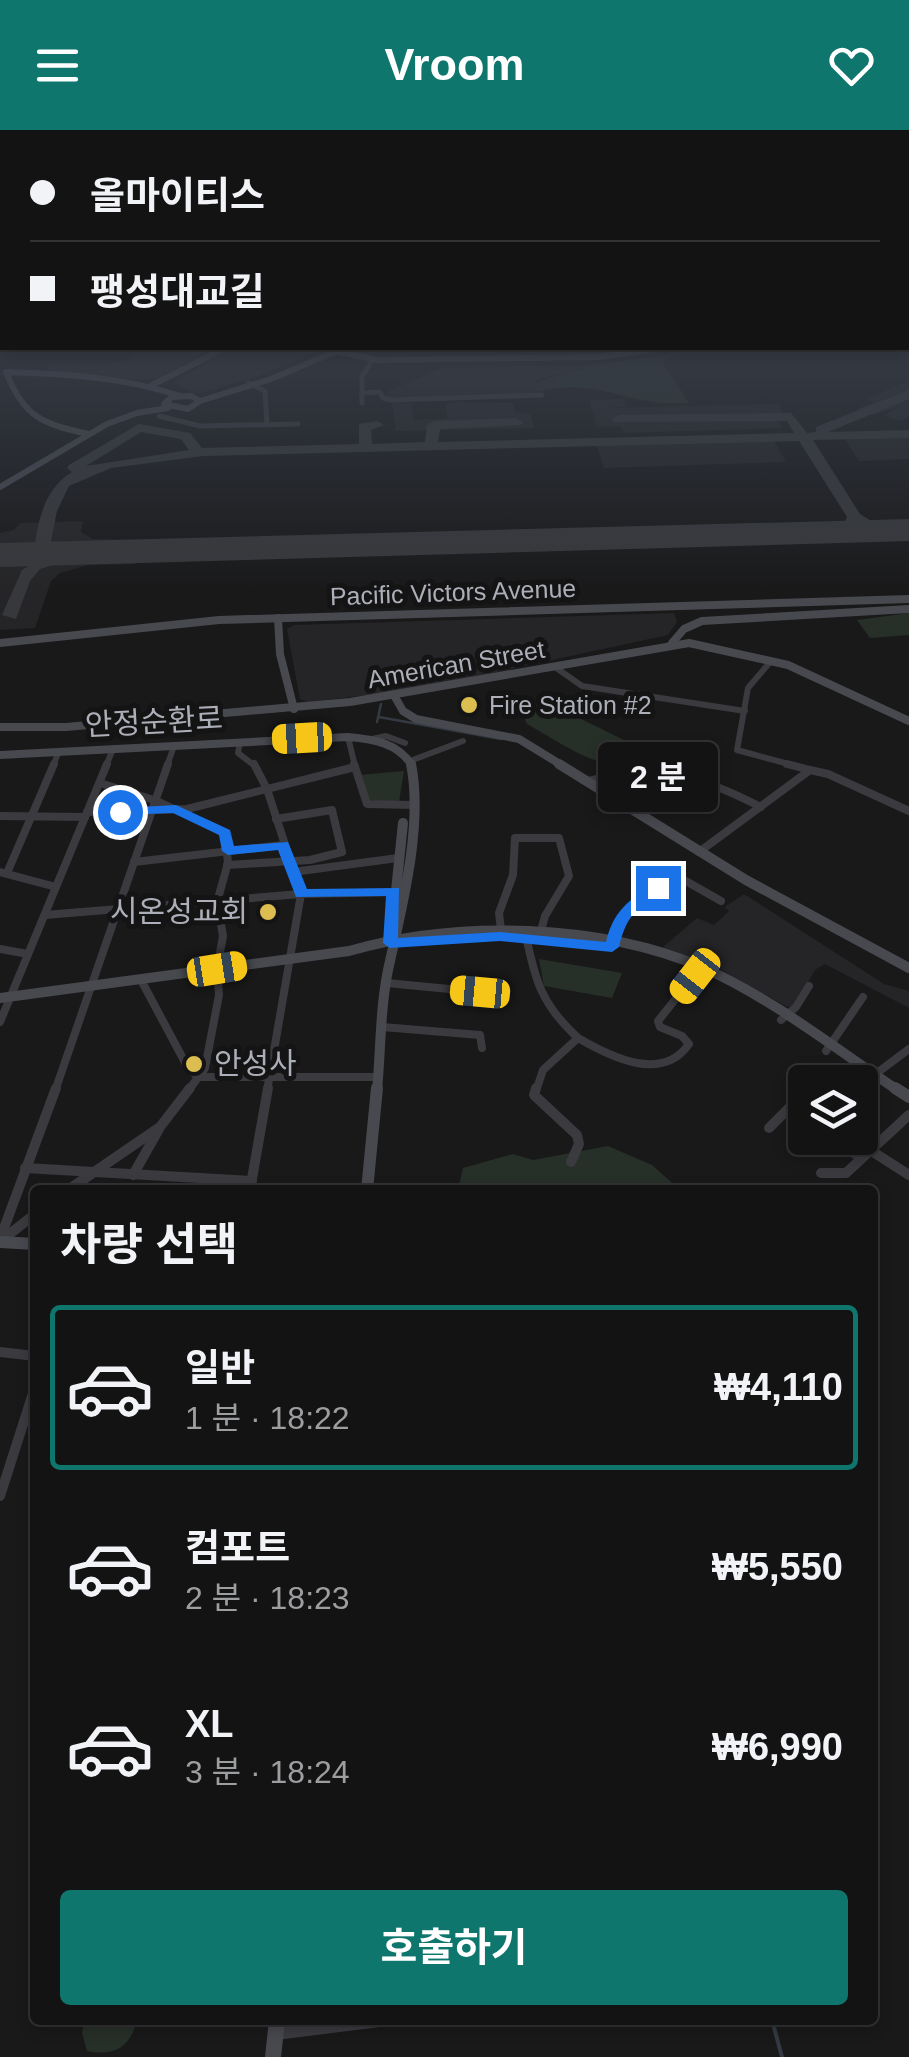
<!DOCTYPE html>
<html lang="ko">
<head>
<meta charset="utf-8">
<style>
  :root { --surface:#131314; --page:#202022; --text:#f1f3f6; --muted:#9d9ea0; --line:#323234; --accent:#0f766e }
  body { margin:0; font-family:Arial,"Noto Sans KR",sans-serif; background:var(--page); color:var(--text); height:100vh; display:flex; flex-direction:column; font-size:38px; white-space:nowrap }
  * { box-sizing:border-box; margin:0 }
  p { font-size:32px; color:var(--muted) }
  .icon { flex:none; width:55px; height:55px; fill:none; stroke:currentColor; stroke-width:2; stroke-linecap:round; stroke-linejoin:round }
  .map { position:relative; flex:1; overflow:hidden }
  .sheet { position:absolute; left:30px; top:1055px; width:848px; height:840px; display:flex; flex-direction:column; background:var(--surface); border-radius:10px; box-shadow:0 5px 15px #0003,0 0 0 2px var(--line) }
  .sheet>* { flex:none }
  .banner { position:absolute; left:0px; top:0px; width:910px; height:220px; box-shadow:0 5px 15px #0003,0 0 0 2px var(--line); display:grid; align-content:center; height:220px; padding:0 30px; background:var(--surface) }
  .fabs { position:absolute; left:788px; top:935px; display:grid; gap:20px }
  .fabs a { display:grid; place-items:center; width:90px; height:90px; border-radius:10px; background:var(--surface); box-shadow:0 5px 15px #0003,0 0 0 2px var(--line); font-size:50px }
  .end { position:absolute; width:45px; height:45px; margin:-22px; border:12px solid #1a73e8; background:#fff; box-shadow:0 0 0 5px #fff }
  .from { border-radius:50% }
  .bubble { position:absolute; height:70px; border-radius:10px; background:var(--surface); box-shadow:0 5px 15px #0003,0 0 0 2px var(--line); font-size:32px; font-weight:700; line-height:70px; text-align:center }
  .car { position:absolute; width:30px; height:60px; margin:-30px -15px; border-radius:12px; box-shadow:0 0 8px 2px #0007; background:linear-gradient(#f5c518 24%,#345 0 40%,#f5c518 0 76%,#345 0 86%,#f5c518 0) }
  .banner b { display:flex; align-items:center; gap:35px; height:95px; font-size:38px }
  .banner b+b { border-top:2px solid var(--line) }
  .banner i { width:25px; height:25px; background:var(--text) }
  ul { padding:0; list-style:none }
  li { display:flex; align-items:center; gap:30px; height:165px; margin:0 20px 15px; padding:0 10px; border:5px solid transparent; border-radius:10px }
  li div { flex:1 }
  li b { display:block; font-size:38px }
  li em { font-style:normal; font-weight:700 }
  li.on { border-color:var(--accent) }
  li>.icon { width:90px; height:90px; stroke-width:1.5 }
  h2 { padding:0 30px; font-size:45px; line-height:120px }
  .cta { display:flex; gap:20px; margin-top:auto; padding:20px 30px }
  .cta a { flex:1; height:115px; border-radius:10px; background:var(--accent); color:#fff; font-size:40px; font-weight:700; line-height:115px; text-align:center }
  header { display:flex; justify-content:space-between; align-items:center; height:130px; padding:0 30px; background:var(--accent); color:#fff; font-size:45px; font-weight:700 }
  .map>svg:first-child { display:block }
</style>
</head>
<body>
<header><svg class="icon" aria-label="menu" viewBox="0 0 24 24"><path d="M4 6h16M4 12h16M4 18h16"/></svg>Vroom<svg class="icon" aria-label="heart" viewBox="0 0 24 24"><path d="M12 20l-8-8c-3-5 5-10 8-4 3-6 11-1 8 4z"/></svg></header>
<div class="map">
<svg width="909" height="1927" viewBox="0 0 909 1927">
  <rect width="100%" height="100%" fill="#19191a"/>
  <g fill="#252527">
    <path d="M145,218L209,221L158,248L137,250L49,240L48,235L124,232Z"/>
    <path d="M233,218H325L255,247L202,263H192L173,252Z"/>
    <path d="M593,235L535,250L538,262L534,263L389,268L388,261L445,237Z"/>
    <path d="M909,251V287L900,291L884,286L898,277L874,285L857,279L874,272L866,269Z"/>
    <path d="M625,269L626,276L609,278L778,274L788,291H779L782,298L624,303L620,296L597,297L589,270Z"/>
    <path d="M459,272L513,273L515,282L530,284L534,298L396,301L392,273H412L414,290L447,289L446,274Z"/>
    <path d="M909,306V329L859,331L844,307Z"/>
    <path d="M773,309L786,332L604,338L596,314Z"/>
    <path d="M83,391L81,402L93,409L140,410L135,434L88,435L60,443L51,451L35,498L0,500V403L14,400L20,393Z"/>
    <path d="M674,483L677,492L668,505L418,559L307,572L300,569L287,499L294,495Z"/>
    <path d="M744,764L884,854L909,861V878L825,834L815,840L795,875L787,877L718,838L663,817L697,788L714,795L729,781L725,777Z"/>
  </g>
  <g fill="#272f29">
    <path d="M680,223L662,231L689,273C676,273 661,274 648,271C606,264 583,250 538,262L534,253L593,235Z"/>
    <path d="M909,483V505L870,508L857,490Z"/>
    <path d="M537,575L557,577L636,616L641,620L640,630C612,651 555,609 527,594L523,585Z"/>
    <path d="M404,641L399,672L368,670L360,645Z"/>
    <path d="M539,829L622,843L612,868L544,856Z"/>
    <path d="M608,1016L652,1035L680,1060H458L463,1038L513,1024L533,1030Z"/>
    <path d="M85,1890H137C131,1916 115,1927 87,1921L82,1903Z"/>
  </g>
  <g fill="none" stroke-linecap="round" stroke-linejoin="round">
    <g stroke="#343a42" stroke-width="2.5">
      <path d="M379,587L501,609"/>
      <path d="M377,592L381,574"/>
    </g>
    <path stroke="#343a42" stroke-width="4" d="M772,1890L782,1927"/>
    <path fill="#37383b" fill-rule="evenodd" d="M909,260V269L828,302L909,300V308L813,310L860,384L873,392L905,397L908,400L900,405L858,396L823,405V399L844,393L847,387L799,311L203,326L111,338L69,356L57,381L51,411L90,424L40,439L30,451L16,489L2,485L22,440L49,423L35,413C39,385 47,357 72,342L67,338L69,335L139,294L190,303L202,318L359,314V294L377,291L384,295L371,300L372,314L425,312L427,295L434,291L516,288L523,292L521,295L440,299L438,312L794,303L787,291L614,292L612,289L619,285L791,283L807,303L816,302V297ZM141,302L181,309L189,320L86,336Z"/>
    <path fill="#37383b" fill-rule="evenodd" d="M909,389V411L0,437V413Z"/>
    <g stroke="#3a3a3f" stroke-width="5">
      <path d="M248,253L265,261L267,295"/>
      <path d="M362,263L380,262L383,268L392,270L542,265"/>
      <path d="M362,273V247L372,230"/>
      <path d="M159,286L200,296L298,294"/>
    </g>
    <g stroke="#3a3a3f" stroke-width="6">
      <path d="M771,531L748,558L737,620L796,636"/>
      <path d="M555,537L582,556L745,581"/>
      <path d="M348,607L355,636"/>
      <path d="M372,609L386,606L405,613"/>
      <path d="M240,612L238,623L255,636"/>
      <path d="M410,631L463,611"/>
      <path d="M53,636L57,626"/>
      <path d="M106,636L113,619"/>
      <path d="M167,636L174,616"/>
    </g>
    <g stroke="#3a3a3f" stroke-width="8">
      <path d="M254,634L267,659L301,764L267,961"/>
      <path d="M355,637L367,674L413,675"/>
      <path d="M810,640L828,644L909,681"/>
      <path d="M588,651C661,634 695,644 761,677"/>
      <path d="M100,653L157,671L225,703L228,733L217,772L223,806L217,839L219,865L205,938L188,961"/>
      <path d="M87,682L187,679L355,637L354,634"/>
      <path d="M0,686L85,687"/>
      <path d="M699,722L810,640L787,634"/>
      <path d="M134,732L283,715"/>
      <path d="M227,735L310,730L342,722L332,680L276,689"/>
      <path d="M0,742L56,757"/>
      <path d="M293,742L398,728"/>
      <path d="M7,743L54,634"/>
      <path d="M45,785L301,764L401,762"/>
      <path d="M501,800L499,783L513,745L515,708H559L569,746L545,786L540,804"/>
      <path d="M525,802C536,851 540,873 578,908"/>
      <path d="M612,817L626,782L677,746L721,771"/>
      <path d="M0,819L28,824"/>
      <path d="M141,850L188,938L198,947H377"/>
      <path d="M387,853L480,862"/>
      <path d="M781,890L796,877L809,856"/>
      <path d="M0,892L107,634"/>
      <path d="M382,897L480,905L482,918"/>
      <path d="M826,921L863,867"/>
      <path d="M869,949L909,919"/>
      <path d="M55,961L168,634"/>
      <path d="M536,961L543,940L578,908C611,927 662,953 689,914L682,906L660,897L658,891L701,837"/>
    </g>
    <g stroke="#3a3a3f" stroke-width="10">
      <path d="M536,958L534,965L577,1005L579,1014L571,1032"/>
      <path d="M787,982L805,993"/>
      <path d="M769,998L801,966"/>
      <path d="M829,1008L862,1028"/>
      <path d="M870,1020L909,1045"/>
      <path d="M25,1038L252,1051"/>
      <path d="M821,1043H846L909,985"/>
      <path d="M133,1045L159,999"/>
      <path d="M68,1060L160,997L190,958"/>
      <path d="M250,1060L268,958"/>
      <path d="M0,1109L56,958"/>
      <path d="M2,1110L35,1084"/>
      <path d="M0,1222L35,1226"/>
      <path d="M0,1366L35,1257"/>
    </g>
    <path stroke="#3a3a3f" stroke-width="12" d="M276,1904L387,1890"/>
    <g stroke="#48494f" stroke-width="6">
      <path d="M330,220L378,230L598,227L665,218"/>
      <path d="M150,256L225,218"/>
      <path d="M191,266L200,271L188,279L164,274L172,267Z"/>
      <path d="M200,271L271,249L337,221"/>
      <path d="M89,304C43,294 24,288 6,242C65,244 124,247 180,266"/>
      <path d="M0,357L107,294L137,283L168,278"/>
    </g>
    <g stroke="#48494f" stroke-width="8">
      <path d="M278,488L280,524L294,579"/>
      <path d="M0,513L219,490L909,469"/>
      <path d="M672,513L684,499L702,491L909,479"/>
      <path d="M395,567L403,581L416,589L519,609L563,636"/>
      <path d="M0,597H66L350,572L689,513L788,535L909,591"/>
      <path d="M0,625L348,607C373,609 399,613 412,636"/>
    </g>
    <g stroke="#48494f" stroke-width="10">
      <path d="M559,634L746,750L909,838"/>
      <path d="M391,809L403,693"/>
      <path d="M0,868L349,821C457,790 600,793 704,838C773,869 836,919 899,961"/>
      <path d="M377,961C381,918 380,872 390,831C403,773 423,693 411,634"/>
    </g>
    <g stroke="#48494f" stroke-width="12">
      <path d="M895,958L909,967"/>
      <path d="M367,1060L377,958"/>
      <path d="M0,1112L35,1114"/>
    </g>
    <path stroke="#48494f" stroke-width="16" d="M273,1927L277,1890"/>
  </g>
  <linearGradient id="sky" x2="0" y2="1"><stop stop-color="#0e0e0e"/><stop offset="0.42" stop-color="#383e49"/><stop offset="1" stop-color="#383e49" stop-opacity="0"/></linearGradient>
  <rect width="909" height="462" fill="url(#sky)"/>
  <path fill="#1a73e8" d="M176,675L230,700L234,716L288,712L307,759L399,758L398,808L500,802L606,812C613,782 628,770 653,755L665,758C639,781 628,779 619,817L612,822L500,811L390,818L383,813L386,766L296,767L278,720L228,725L222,721L219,705L173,683L120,685L114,682L120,678Z"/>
  <g fill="#dbbe4f" stroke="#141415" stroke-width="4">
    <circle cx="469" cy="575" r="10"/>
    <circle cx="268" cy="782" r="10"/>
    <circle cx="194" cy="934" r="10"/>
  </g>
  <g text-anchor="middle" stroke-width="10" stroke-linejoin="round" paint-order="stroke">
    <g font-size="25" fill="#adafb8" stroke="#141415">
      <text transform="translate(453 462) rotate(-2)" y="9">Pacific Victors Avenue</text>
      <text transform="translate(456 534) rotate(-10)" y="9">American Street</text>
    </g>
    <g font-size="25" fill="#adafb8" stroke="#141415" text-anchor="start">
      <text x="489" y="584">Fire Station #2</text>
    </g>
    <g font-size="30" fill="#adafb8" stroke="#141415">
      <text transform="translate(154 592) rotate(-3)" y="10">안정순환로</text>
    </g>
    <g font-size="30" fill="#adafb8" stroke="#141415" text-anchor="end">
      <text x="248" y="792">시온성교회</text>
      <text x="214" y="944" text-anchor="start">안성사</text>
    </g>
  </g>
</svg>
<div class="fabs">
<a><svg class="icon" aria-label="layers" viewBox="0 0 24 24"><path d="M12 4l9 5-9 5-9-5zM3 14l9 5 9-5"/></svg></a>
</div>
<i class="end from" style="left:120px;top:682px"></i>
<i class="end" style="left:658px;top:758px"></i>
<div class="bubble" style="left:598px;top:612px;width:120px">2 분</div>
<i class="car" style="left:302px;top:608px;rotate:267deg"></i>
<i class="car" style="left:217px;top:839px;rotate:81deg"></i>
<i class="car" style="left:695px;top:846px;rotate:218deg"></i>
<i class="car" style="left:480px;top:862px;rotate:275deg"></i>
<div class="banner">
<b><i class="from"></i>올마이티스</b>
<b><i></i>팽성대교길</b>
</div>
<section class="sheet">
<h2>차량 선택</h2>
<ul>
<li class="on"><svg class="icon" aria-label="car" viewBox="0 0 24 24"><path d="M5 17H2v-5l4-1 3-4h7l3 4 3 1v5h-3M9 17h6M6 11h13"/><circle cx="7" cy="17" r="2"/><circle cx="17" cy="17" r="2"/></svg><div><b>일반</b><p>1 분 · 18:22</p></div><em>₩4,110</em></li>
<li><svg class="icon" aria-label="car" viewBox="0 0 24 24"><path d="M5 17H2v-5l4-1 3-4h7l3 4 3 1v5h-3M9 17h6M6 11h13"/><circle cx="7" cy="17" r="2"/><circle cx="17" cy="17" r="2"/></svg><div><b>컴포트</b><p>2 분 · 18:23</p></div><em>₩5,550</em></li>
<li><svg class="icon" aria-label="car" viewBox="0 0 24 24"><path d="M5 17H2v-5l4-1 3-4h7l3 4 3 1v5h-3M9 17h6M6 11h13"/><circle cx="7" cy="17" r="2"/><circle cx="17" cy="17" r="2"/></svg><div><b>XL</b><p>3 분 · 18:24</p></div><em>₩6,990</em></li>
</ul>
<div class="cta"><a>호출하기</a></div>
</section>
</div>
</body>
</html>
